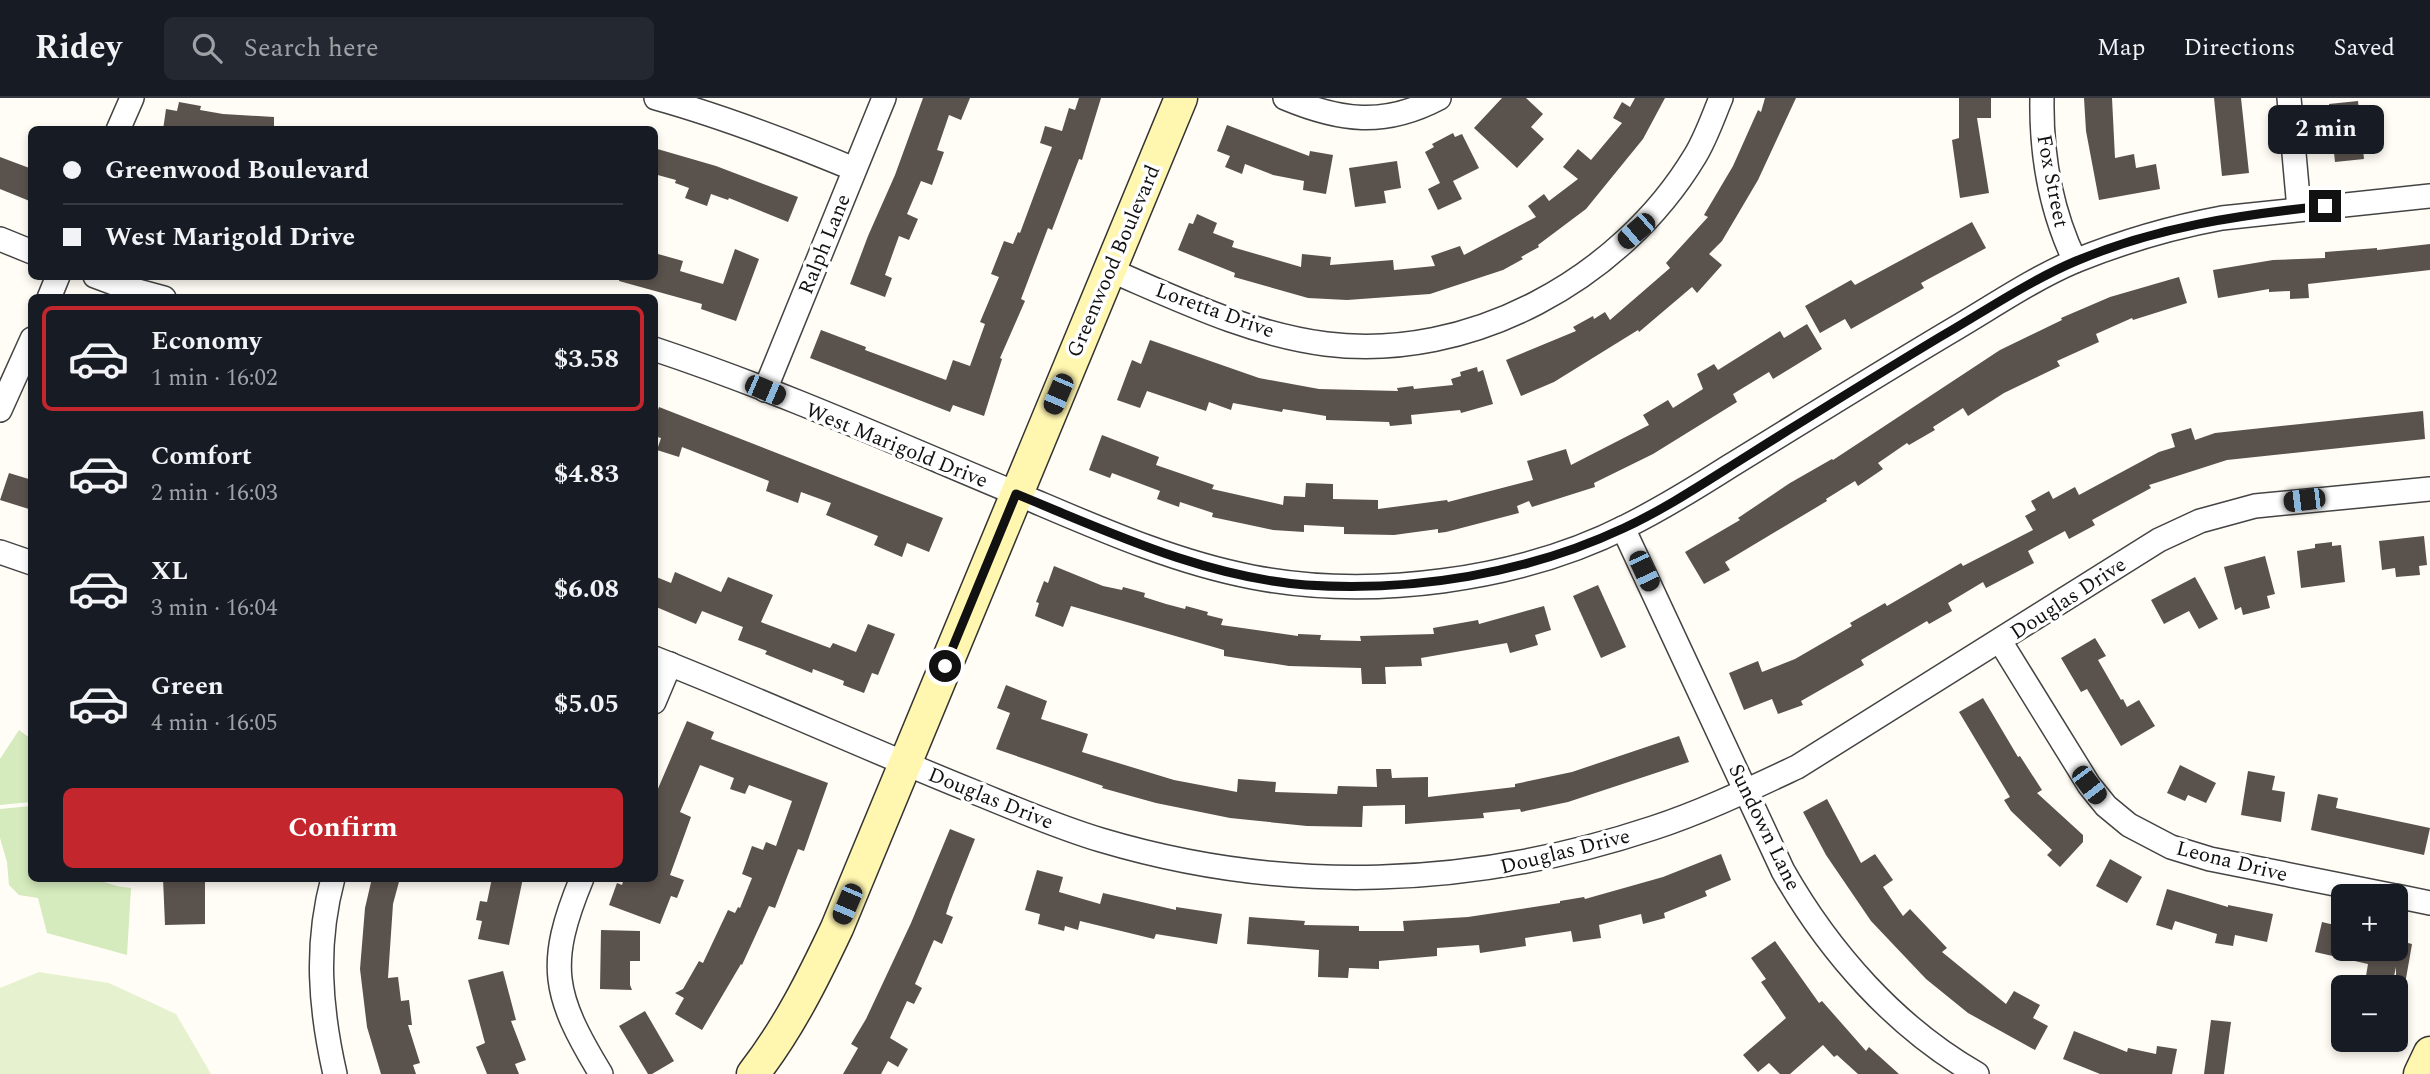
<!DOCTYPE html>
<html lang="en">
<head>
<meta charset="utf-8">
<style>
  :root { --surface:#171b24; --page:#242831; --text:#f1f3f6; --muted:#9ea1a6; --line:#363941; --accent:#c4262e }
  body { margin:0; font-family:Spectral,serif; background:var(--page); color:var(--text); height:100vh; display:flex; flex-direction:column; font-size:26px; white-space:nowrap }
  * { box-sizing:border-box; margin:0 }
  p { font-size:23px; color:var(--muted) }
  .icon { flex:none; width:38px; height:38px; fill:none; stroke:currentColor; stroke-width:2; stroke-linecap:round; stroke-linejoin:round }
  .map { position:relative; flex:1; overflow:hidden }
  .drawer { position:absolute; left:28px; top:196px; width:630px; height:588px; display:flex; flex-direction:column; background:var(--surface); border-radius:10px; box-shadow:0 4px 10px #0003 }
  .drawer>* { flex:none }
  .top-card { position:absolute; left:28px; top:28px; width:630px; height:154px; border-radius:10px; box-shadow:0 4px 10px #0003; display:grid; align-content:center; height:154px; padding:0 35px; background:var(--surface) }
  .tools { position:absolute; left:2331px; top:786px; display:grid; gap:14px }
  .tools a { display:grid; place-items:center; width:77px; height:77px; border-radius:10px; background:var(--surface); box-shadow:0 4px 10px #0003; font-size:35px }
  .end { position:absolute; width:32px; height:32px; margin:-16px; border:9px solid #111; background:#fff; box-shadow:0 0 0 4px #fff }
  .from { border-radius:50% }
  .bubble { position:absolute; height:49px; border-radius:10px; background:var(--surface); box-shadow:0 4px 10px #0003; font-size:23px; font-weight:700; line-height:49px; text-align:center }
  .car { position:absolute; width:21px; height:42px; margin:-21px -10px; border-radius:9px; box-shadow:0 0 5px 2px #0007; background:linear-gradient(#222 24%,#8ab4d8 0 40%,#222 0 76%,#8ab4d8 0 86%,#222 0) }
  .top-card b { display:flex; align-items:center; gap:24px; height:66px; font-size:26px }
  .top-card b+b { border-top:2px solid var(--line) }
  .top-card i { width:18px; height:18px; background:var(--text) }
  ul { padding:12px 0 0; list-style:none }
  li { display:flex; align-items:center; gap:21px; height:105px; margin:0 14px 10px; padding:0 21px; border:4px solid transparent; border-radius:10px }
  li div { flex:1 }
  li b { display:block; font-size:26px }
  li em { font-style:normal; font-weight:700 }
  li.selected { border-color:var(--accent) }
  li>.icon { width:63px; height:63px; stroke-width:1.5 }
  .action { display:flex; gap:14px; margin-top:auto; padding:14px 35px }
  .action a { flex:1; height:80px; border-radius:10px; background:var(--accent); color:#fff; font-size:28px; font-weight:700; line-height:80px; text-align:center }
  header { display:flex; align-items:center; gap:42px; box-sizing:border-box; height:98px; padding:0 35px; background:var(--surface); border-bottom:2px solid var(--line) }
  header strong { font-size:33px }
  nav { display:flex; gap:38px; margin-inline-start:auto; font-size:24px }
  .search { width:490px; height:63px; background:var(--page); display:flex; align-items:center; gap:18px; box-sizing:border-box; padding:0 24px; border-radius:10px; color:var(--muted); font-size:26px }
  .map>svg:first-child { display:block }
</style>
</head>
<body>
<header>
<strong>Ridey</strong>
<div class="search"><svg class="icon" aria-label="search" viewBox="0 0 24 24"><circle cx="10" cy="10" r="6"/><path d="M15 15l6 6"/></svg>Search here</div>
<nav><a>Map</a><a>Directions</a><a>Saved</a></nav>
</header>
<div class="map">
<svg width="2430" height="976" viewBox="0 0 2430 976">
  <rect width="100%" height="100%" fill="#fffdf5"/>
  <g fill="#d5ebbd">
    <path d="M19,632L31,641V704L0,707V661Z"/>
    <path d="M31,708L32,780L94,781L117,788L131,790L127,857L47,835L38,800L19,797L9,787L7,764L0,740V711Z"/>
  </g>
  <path fill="#e6f2cf" d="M39,874L109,885L176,916L211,976H0V890Z"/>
  <g fill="#5a524d">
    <path d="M923,0H970L961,22L949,17L937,52L944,54L932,87L921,83L907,116L918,121L909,142L899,138L885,177L892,180L885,199L850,186L868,138L895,77Z"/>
    <path d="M1079,0H1101L1082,62L1079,61L1052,132L1048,130L1021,201L1025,203L1000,260L1002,261L984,318L953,307L950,314L810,260L821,232L866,249L865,252L946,282L953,262L970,268L985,226L980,224L999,179L991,176L1004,143L1013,146L1018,134L1020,135L1052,49L1040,45L1045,28L1062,33L1069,10L1075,12Z"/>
    <path d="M1502,0H1526L1543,16L1531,29L1544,41L1517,70L1474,30Z"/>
    <path d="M1635,0H1665L1643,41L1586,111L1538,147L1539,149L1521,159L1523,161L1503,172L1430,196L1347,202L1308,200L1234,179L1235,175L1178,152L1189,125L1193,126L1197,116L1217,125L1213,135L1234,143L1232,149L1301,169L1302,156L1331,159L1330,167L1393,162L1394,172L1435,168L1431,158L1460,148L1464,157L1536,119L1528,108L1544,96L1549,103L1578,81L1563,69L1578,51L1591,62L1622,25L1613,20L1622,4L1630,9Z"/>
    <path d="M1765,0H1796L1758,82L1722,143L1709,156L1722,167L1697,195L1692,189L1639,234L1638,232L1554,284L1521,298L1506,262L1576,233L1573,229L1593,218L1594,221L1605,214L1610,222L1670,170L1666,165L1708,119L1704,117L1733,68L1758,12L1761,14Z"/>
    <path d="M1959,0H1991V20H1977L1989,95L1960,100L1952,42L1959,40Z"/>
    <path d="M2084,0H2112L2115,60L2134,56L2136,70L2156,66L2160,91L2099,102L2086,33Z"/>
    <path d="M2214,0H2241L2249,75L2222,78Z"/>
    <path d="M2358,3L2364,61L2335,64L2329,6Z"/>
    <path d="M179,4L201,8L200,12L223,16L274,19V32H163L166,11L177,13Z"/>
    <path d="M1227,27L1309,58L1310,53L1333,57L1326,96L1303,92L1304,83L1273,77L1245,66L1242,76L1225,69L1230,58L1217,53Z"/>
    <path d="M1453,35L1455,39L1462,36L1479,70L1453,83L1462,101L1438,112L1428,91L1440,85L1425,54L1434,49L1432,46Z"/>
    <path d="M654,50L716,68L798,99L788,124L729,100L728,102L711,96L707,108L685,100L689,90L675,85L676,82L654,76Z"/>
    <path d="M0,59L32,71V104L0,91Z"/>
    <path d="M1397,63L1401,90L1384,93L1386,105L1355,109L1349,70Z"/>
    <path d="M1972,124L1986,150L1921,185L1924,190L1851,231L1845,221L1820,235L1805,208L1851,182L1855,187Z"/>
    <path d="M2430,146V172L2308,186L2309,200L2290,201V193L2269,194V191L2218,200L2213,172L2273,162L2325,160V154L2377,150V152Z"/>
    <path d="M735,151L759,161L736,223L701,211L702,206L619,183L620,178H654L658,156L683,163L680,173L723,186Z"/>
    <path d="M2179,179L2187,205L2133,222L2132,220L2096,236L2099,244L2057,263L2060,268L2004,295L1968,318L1963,310L1933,329L1935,332L1909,347L1907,345L1878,365L1883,371L1858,388L1855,383L1826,401L1827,403L1725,464L1730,472L1704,486L1685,454L1740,422L1738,420L1790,385L1832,361L1833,362L2000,252L2062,222L2061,220L2110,199Z"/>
    <path d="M1807,226L1822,251L1773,281L1769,274L1733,296L1737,304L1653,356L1594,385L1595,389L1532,409L1529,403L1517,408L1519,415L1446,434L1438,435V431L1394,437L1344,436V429L1304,427V434L1273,432L1212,419L1213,415L1180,404L1179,409L1157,401L1160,393L1112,375L1110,380L1089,372L1102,337L1159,359L1156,367L1214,387L1212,391L1283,407L1284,398L1305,399L1306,385L1333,386V401L1378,402V411L1447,402L1448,404L1533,382L1527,363L1566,351L1571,367L1649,327L1643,317L1668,302L1673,310L1703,291L1697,276L1714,266L1718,272L1780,233L1784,240Z"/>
    <path d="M1150,242L1259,280L1319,291L1398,293L1397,290L1413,288L1414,291L1453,287L1451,281L1461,278L1460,274L1477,269L1478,274L1483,272L1493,306L1461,315L1460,312L1411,317L1412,326L1390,328L1389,324L1326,322V318L1283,311L1282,314L1233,305L1231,312L1209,304L1206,313L1147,293L1140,310L1117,302L1132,262L1141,266Z"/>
    <path d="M659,309L943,420L929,454L907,445L902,459L874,447L878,438L826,417L831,405L801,394L798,405L766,393L769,383L682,349L679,359L657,352L661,340L654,338V323Z"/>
    <path d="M2423,313L2425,341L2227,362L2149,387L2151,390L2092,422L2095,427L2069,441L2065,433L2028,453L2034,465L1986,490L1983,484L1948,505L1952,513L1929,526L1927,523L1861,562L1864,567L1801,603L1803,607L1778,616L1772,601L1744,612L1729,575L1758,563L1762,574L1795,561L1852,528L1850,525L1885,505L1887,508L1961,465L1963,468L2033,432L2025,418L2036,412L2031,403L2049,393L2053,401L2075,389L2079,397L2159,354L2175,349L2171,336L2191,330L2195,342L2215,335Z"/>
    <path d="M9,375L32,382V412L0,402Z"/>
    <path d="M2424,438L2427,467L2419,468L2420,477L2396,479L2395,470L2382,472L2379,443Z"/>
    <path d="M2332,444V448L2341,447L2345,484L2301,490L2297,453L2315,450V446Z"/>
    <path d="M2265,458L2275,496L2267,498L2270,510L2243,517L2241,509L2235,512L2224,469Z"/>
    <path d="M1054,468L1103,488L1122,492L1123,489L1145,495L1144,499L1166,506L1185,511L1186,508L1208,514L1207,517L1223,521L1221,527L1298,538V536L1321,537L1320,542L1361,543L1360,538L1434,536L1433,530L1478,522L1479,526L1544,508L1551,532L1535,537L1538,547L1510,555L1507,545L1421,560L1422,568L1385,569L1386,586H1362L1361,570L1289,568L1224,558V552L1071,508L1063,529L1035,518L1039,505L1036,504L1044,483L1048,485Z"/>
    <path d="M675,474L721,494L728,479L773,497L761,524L830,550L833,545L856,554L868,526L895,536L878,577L872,575L864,595L843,587L844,583L813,571L812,575L765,556L767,553L738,542L743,529L702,513L696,526L654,508V478L671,485Z"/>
    <path d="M2195,479L2218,521L2199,531L2189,513L2164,526L2151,502Z"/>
    <path d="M1598,487L1626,549L1601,560L1573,498Z"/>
    <path d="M2095,540L2106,558L2098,562L2121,602L2123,601L2127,609L2139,602L2155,628L2121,648L2087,591L2081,594L2061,560Z"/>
    <path d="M1006,587L1047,603L1041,621L1088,636L1082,654L1174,682L1237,694L1238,681L1276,684L1275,694L1337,696L1338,688L1377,689L1376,671H1391L1392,680L1428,679V699L1515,689V686L1572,674L1679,638L1689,664L1568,704L1521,714L1520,711L1483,715L1484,720L1405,726V707L1363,708L1362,729L1307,728L1230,720L1156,705L1102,690L1103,688L996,651L1010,615L997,610Z"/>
    <path d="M1983,600L2018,659L2020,658L2042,692L2037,695L2083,737V744L2060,769L2047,757L2052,752L2011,713L2004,702L2010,699L1959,614Z"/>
    <path d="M687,623L714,634L711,641L828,685L804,753L798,751L775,810L769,808L742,867L741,866L702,932L675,916L684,900L675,895L683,891L699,863L703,865L728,812L735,815L738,809L740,810L752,780L742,776L752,748L763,752L766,744L776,748L792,703L749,687L745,696L730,691L734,680L700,667L680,714L691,719L670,777L684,782L677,800L671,798L660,826L609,807L617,785L622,787L624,780H654V700Z"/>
    <path d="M2180,667L2216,685L2206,705L2188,697L2185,703L2167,695Z"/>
    <path d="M2248,673L2275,678L2272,692L2285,694L2281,724L2241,717Z"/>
    <path d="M2318,696L2338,700L2336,710L2430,730L2424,757L2311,732Z"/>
    <path d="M1827,701L1861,765L1875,756L1893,782L1883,789L1903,818L1910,811L1947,850L1942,854L2006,906L2014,893L2040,907L2033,920L2048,928L2035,952L1968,915L1926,881L1871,823L1826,757L1803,714Z"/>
    <path d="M950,731L975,741L950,804L946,816L953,819L942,846L934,842L915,886L922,890L914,906L907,903L890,940L908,951L898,969L888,963L881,976H843L858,950L851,946L866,921L911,825Z"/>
    <path d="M1721,756L1731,782L1705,793L1707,798L1664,815L1665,820L1643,826L1641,816L1599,827L1601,840L1573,844L1571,833L1525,840L1526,848L1480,855L1479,847L1437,850V858L1379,863V871L1349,870L1348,880L1318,879L1319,852L1247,846L1249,819L1305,823L1304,827L1359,828V833H1404L1403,823L1468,819L1560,805V803L1584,799L1585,801L1663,779Z"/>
    <path d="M2110,761L2142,779L2127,805L2096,788Z"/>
    <path d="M1037,772L1063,779L1059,794L1100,806L1103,795L1176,812V809L1222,816L1217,846L1156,836L1154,841L1080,823L1078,832L1065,828L1064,833L1038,826L1040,816L1025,812Z"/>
    <path d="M163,780H205V826L165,827Z"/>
    <path d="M372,780H400L393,806L388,880L398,879L401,903L409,902L412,927H408L420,965L413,967L416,976H381L367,929L360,871L365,810Z"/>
    <path d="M492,780H523L509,847L478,841L482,823L476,822L480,803L487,804Z"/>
    <path d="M2167,791L2228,809V807L2273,816L2267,844L2235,837L2233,848L2215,845L2217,836L2175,823L2172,832L2156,827Z"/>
    <path d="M2322,824L2343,829V850H2396V842L2412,846L2404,892L2396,891V869L2393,883L2366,878L2368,866L2315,854Z"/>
    <path d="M601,832L640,833V863H630V887L632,892L600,891Z"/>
    <path d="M1775,843L1819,905L1822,903L1866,953L1869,949L1899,976H1858L1837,957L1834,959L1823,947L1790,976H1780L1769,965L1758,974L1743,957L1786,920L1761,884L1766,881L1751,860Z"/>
    <path d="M503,873L516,922L511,923L526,962L515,966L519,976H487L476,949L485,945L468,882Z"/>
    <path d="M645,913L674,963L652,976H648L619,928Z"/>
    <path d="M2211,922L2231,924L2224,976H2204Z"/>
    <path d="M2074,933L2127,954L2128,950L2156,956L2157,948L2177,951L2172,976H2100L2063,961Z"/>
  </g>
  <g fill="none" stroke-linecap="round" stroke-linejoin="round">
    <g stroke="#444" stroke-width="26">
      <g id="street">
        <path d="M656,0C724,19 789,44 854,71"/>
        <path d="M1285,0C1340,23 1384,29 1439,0"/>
        <path d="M2042,0C2041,56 2051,113 2075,163"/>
        <path d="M2289,0L2299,111"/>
        <path d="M118,32L132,0"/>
        <path d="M0,141L32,154"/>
        <path d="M1110,172C1180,202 1249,236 1326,246C1470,264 1621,181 1695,58C1706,40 1713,19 1721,0"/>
        <path d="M95,178L127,190L164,200"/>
        <path d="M49,200L58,178"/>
        <path d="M654,251C781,293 904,349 1027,400C1100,431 1174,464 1252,479C1370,502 1519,483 1627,428C1663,410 1697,389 1730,368C1805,322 1880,275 1956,230C1995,207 2033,181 2075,163C2122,144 2173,129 2222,120L2430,98"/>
        <path d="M765,292L884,0"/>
        <path d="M0,312L32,241"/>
        <path d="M1623,430L1783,773C1829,854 1895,929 1977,976"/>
        <path d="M0,454L32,465"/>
        <path d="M2000,543L2089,687L2106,708L2129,727L2171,749L2210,761L2395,798"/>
        <path d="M654,560C761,602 865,650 972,693C1014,710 1057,729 1101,742C1285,797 1472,790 1653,730C1702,714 1750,691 1797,669L2159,442L2200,423L2255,408L2430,391"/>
        <path d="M654,604L670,566"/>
        <path d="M333,780C315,847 320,910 335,976"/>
        <path d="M582,780C546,867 553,897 601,976"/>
        <path d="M2396,798L2430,805"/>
      </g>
    </g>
    <g stroke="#333" stroke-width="35">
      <g id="secondary">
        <path d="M753,976C788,931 813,881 837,830L1181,0"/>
        <path d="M2420,976L2430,955"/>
      </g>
    </g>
    <use href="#street" stroke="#fff" stroke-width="23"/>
    <use href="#secondary" stroke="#fff6b0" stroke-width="32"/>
  </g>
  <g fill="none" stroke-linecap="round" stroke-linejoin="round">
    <path stroke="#111" stroke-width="9" d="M945,568L1016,396C1109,434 1204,479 1306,487C1413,494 1526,476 1624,430C1667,410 1707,383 1747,358C1811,318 1875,278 1940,239C1985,213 2029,183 2076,163C2157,129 2238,117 2325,108"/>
  </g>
  <g text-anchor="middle" stroke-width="7" stroke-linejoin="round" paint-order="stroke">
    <g font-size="21" fill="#111" stroke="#fff">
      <text transform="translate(2053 83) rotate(79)" y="7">Fox Street</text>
      <text transform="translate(824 146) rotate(-68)" y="7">Ralph Lane</text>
      <text transform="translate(1113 163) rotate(-67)" y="7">Greenwood Boulevard</text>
      <text transform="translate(1215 212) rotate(20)" y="7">Loretta Drive</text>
      <text transform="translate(897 347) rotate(22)" y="7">West Marigold Drive</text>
      <text transform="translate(2068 500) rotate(-33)" y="7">Douglas Drive</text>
      <text transform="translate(991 700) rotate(22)" y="7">Douglas Drive</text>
      <text transform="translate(1765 729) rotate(64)" y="7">Sundown Lane</text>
      <text transform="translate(1565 753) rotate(-14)" y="7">Douglas Drive</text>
      <text transform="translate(2232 763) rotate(14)" y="7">Leona Drive</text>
    </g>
  </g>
</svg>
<div class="tools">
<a>+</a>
<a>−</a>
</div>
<i class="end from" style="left:945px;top:568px"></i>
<i class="end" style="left:2325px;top:108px"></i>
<div class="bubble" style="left:2268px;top:7px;width:116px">2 min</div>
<i class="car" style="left:1636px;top:133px;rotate:229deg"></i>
<i class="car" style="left:765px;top:292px;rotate:113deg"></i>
<i class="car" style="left:1058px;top:296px;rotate:203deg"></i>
<i class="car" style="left:2304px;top:402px;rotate:263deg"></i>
<i class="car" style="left:1644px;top:473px;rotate:155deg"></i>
<i class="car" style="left:2089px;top:687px;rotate:143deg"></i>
<i class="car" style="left:847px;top:806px;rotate:203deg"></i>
<div class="top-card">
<b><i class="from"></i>Greenwood Boulevard</b>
<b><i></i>West Marigold Drive</b>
</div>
<section class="drawer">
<ul>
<li class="selected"><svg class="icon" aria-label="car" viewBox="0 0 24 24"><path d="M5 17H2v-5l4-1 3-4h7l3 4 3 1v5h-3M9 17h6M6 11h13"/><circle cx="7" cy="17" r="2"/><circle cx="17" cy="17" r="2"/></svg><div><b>Economy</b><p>1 min · 16:02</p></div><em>$3.58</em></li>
<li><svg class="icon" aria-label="car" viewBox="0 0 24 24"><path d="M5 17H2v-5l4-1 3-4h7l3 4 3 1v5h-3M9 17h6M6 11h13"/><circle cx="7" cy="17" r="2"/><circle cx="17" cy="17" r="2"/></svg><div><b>Comfort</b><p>2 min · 16:03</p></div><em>$4.83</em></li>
<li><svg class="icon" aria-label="car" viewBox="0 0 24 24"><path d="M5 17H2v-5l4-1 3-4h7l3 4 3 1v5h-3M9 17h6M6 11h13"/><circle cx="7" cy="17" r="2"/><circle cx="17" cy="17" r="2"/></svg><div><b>XL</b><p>3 min · 16:04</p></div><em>$6.08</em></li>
<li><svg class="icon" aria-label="car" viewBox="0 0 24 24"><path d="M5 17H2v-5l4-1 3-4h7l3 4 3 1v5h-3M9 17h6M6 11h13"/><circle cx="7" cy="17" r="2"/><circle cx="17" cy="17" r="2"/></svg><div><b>Green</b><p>4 min · 16:05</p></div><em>$5.05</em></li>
</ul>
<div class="action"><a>Confirm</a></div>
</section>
</div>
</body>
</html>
